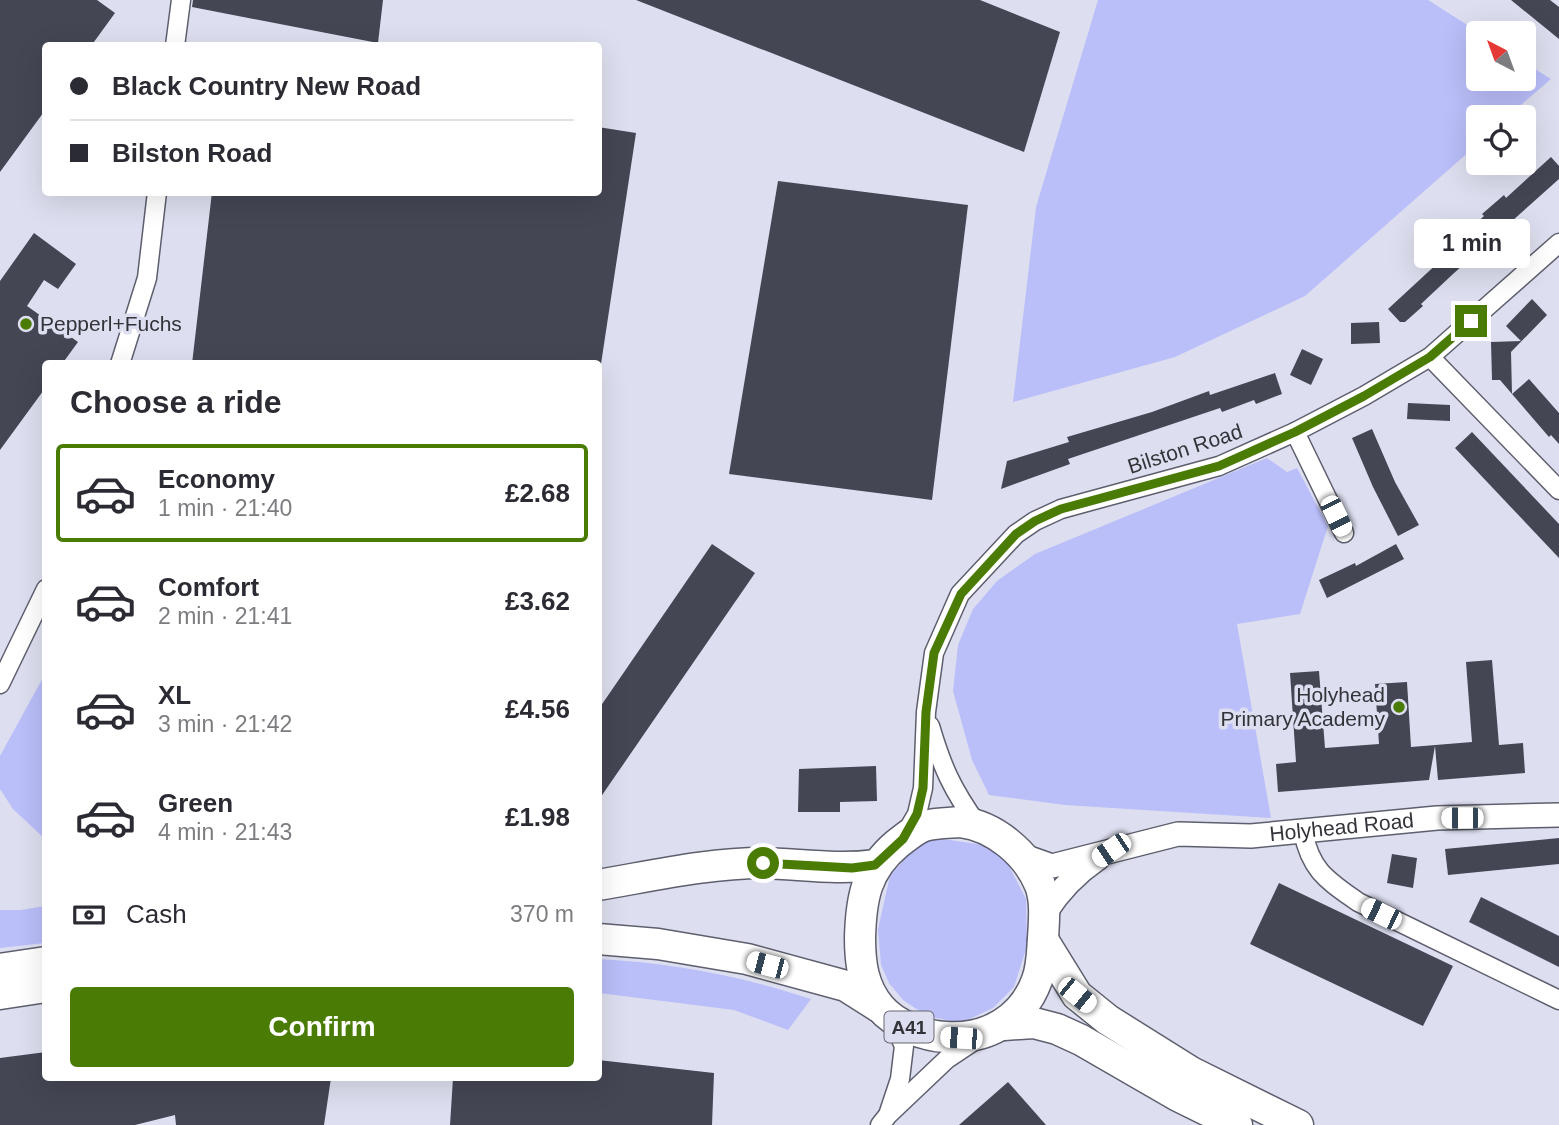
<!DOCTYPE html>
<html lang="en">
<head>
<meta charset="utf-8">
<style>
  :root { --surface:#fff; --page:#f7f7f7; --text:#2b2b33; --muted:#7c7c81; --line:#e1e1e2; --accent:#4a7b05 }
  body { margin:0; font-family:Arial,sans-serif; background:var(--page); color:var(--text); height:100vh; display:flex; flex-direction:column; font-size:26px; white-space:nowrap }
  * { box-sizing:border-box; margin:0 }
  p { font-size:23px; color:var(--muted) }
  .icon { flex:none; width:38px; height:38px; fill:none; stroke:currentColor; stroke-width:2; stroke-linecap:round; stroke-linejoin:round }
  .map { position:relative; flex:1; overflow:hidden }
  .side { position:absolute; left:42px; top:360px; width:560px; height:721px; display:flex; flex-direction:column; background:var(--surface); border-radius:7px; box-shadow:0 7px 28px #0002 }
  .side>* { flex:none }
  .guide { position:absolute; left:42px; top:42px; width:560px; height:154px; border-radius:7px; box-shadow:0 7px 28px #0002; display:grid; align-content:center; height:154px; padding:0 28px; background:var(--surface) }
  .needle { width:46px; rotate:319deg }
  .controls { position:absolute; left:1466px; top:21px; display:grid; gap:14px }
  .controls a { display:grid; place-items:center; width:70px; height:70px; border-radius:7px; background:var(--surface); box-shadow:0 7px 28px #0002; font-size:35px }
  .end { position:absolute; width:32px; height:32px; margin:-16px; border:9px solid #4a7b05; background:#fff; box-shadow:0 0 0 4px #fff }
  .from { border-radius:50% }
  .bubble { position:absolute; height:49px; border-radius:7px; background:var(--surface); box-shadow:0 7px 28px #0002; font-size:23px; font-weight:600; line-height:49px; text-align:center }
  .car { position:absolute; width:21px; height:42px; margin:-21px -10px; border-radius:9px; box-shadow:0 0 5px 2px #0007; background:linear-gradient(#fff 24%,#345 0 40%,#fff 0 76%,#345 0 86%,#fff 0) }
  .guide b { display:flex; align-items:center; gap:24px; height:66px; font-size:26px }
  .guide b+b { border-top:2px solid var(--line) }
  .guide i { width:18px; height:18px; background:var(--text) }
  ul { padding:0; list-style:none }
  li { display:flex; align-items:center; gap:21px; height:98px; margin:0 14px 10px; padding:0 14px; border:4px solid transparent; border-radius:7px }
  li div { flex:1 }
  li b { display:block; font-size:26px }
  li em { font-style:normal; font-weight:600 }
  li.active { border-color:var(--accent) }
  li>.icon { width:63px; height:63px; stroke-width:1.5 }
  h2 { padding:0 28px; font-size:32px; line-height:84px }
  .pay { display:flex; align-items:center; gap:18px; height:77px; padding:0 28px; font-size:26px }
  .pay p { margin-inline-start:auto }
  .cta { display:flex; gap:14px; margin-top:auto; padding:14px 28px }
  .cta a { flex:1; height:80px; border-radius:7px; background:var(--accent); color:#fff; font-size:28px; font-weight:600; line-height:80px; text-align:center }
  .map>svg:first-child { display:block }
</style>
</head>
<body>
<div class="map">
<svg width="1559" height="1125" viewBox="0 0 1559 1125">
  <rect width="100%" height="100%" fill="#dddff0"/>
  <g fill="#babef9">
    <path d="M1098,0H1428L1480,33L1479,79H1524V62L1551,79L1507,117H1479V143L1305,296L1175,357L1013,402L1036,207Z"/>
    <path d="M1267,458L1287,472L1297,468L1328,526L1300,614L1237,624L1271,818L1065,805L989,795L972,760L953,691L958,645L973,609L997,581L1035,554Z"/>
    <path d="M45,674L46,839H45L13,809L0,789V756Z"/>
    <path d="M936,838L984,845L1006,860L1026,899L1027,946L1014,987L993,1008L961,1023L927,1016L903,1000L889,983L881,965L878,929L890,876L916,846Z"/>
    <path d="M45,906V943L0,948V910H21Z"/>
    <path d="M599,959C672,963 742,976 811,999L788,1030L734,1010L599,993Z"/>
  </g>
  <g fill="#454654">
    <path d="M0,0H97L115,13L91,46H46V109L0,172Z"/>
    <path d="M193,0H383L378,43L192,7Z"/>
    <path d="M636,0H980L1060,32L1024,152Z"/>
    <path d="M1511,0H1550L1559,7V39Z"/>
    <path d="M598,127L636,133L601,364H192L212,192H598Z"/>
    <path d="M1551,157L1559,166V179L1453,274L1421,304L1423,306L1405,322H1400L1388,309L1440,261L1438,258L1484,216L1482,214L1504,195L1506,198Z"/>
    <path d="M778,181L968,205L932,500L729,474Z"/>
    <path d="M34,233L76,264L58,289L44,280L27,306L78,342L62,364H46V387L0,450V281Z"/>
    <path d="M1532,299L1547,315L1511,352L1512,394L1529,379L1559,413V444L1551,435L1549,437L1500,380H1492L1491,342L1521,341L1506,326Z"/>
    <path d="M1379,322L1380,343L1351,344V323Z"/>
    <path d="M1302,349L1323,359L1311,385L1290,375Z"/>
    <path d="M1275,373L1282,394L1256,404L1254,400L1222,412L1220,408L1068,459L1070,464L1001,489L1007,461L1069,442L1067,437L1152,412L1209,391L1210,395Z"/>
    <path d="M1408,403L1450,405V421L1407,419Z"/>
    <path d="M1372,429L1395,482L1419,525L1398,536L1373,487L1352,438Z"/>
    <path d="M1472,432L1559,524V558L1455,448Z"/>
    <path d="M712,544L755,573L598,801V710Z"/>
    <path d="M1396,544L1404,559L1327,598L1319,580L1355,563L1356,566Z"/>
    <path d="M1492,660L1499,745L1523,743L1525,773L1438,780L1435,746L1429,780L1278,792L1276,764L1296,762L1290,673L1319,671L1325,748L1379,744L1375,684L1407,682L1411,747L1472,742L1466,662Z"/>
    <path d="M876,766L877,801L840,802V812H798L799,769Z"/>
    <path d="M1559,838V864L1448,875L1445,849Z"/>
    <path d="M1392,854L1417,858L1413,888L1387,883Z"/>
    <path d="M1279,883L1453,966L1423,1026L1250,944Z"/>
    <path d="M1481,897L1559,936V967L1469,922Z"/>
    <path d="M46,1052V1078H331L324,1125H176L175,1115L135,1125H0V1058Z"/>
    <path d="M598,1060L714,1073L712,1125H450L453,1078H598Z"/>
    <path d="M1008,1082L1046,1125H959Z"/>
  </g>
  <g fill="none" stroke-linecap="round" stroke-linejoin="round">
    <g stroke="#5e5f6e" stroke-width="21">
      <g id="minor">
        <path d="M175,46L181,0"/>
        <path d="M1430,357L1559,490"/>
        <path d="M120,364L147,278L157,192"/>
        <path d="M1295,432L1344,533"/>
        <path d="M0,684L46,589"/>
        <path d="M930,726C942,767 952,789 977,824"/>
        <path d="M1303,832C1311,871 1327,880 1358,902L1559,1000"/>
        <path d="M906,833L917,814L923,788L926,712L934,653L960,594L1016,534L1035,521L1061,509L1219,466L1295,432L1364,396L1430,357L1559,243"/>
        <path d="M889,1112L900,1079L904,1046L893,1022"/>
        <path d="M880,1125L888,1115L947,1059L977,1039"/>
      </g>
    </g>
    <g stroke="#5e5f6e" stroke-width="26">
      <g id="tertiary">
        <path id="s1" d="M1021,855L1052,866L1178,834L1251,836L1437,818L1559,815"/>
        <path d="M1045,913C1059,891 1075,874 1097,859"/>
      </g>
    </g>
    <g stroke="#5e5f6e" stroke-width="33">
      <g id="trunk">
        <path d="M961,822C994,826 1027,853 1040,885C1046,901 1044,921 1043,938C1042,952 1042,967 1037,980C1023,1019 987,1040 946,1037C924,1036 895,1025 880,1007C863,987 860,963 860,938C861,898 866,870 897,844C905,838 915,829 924,826C935,823 949,823 961,822Z"/>
        <path d="M598,885C652,876 708,863 763,863C801,864 837,870 875,865"/>
        <path d="M598,939L658,944L747,959L846,986L879,1007"/>
        <path d="M1043,940L1077,995L1108,1020L1191,1072L1298,1125"/>
        <path d="M0,969L46,962"/>
        <path d="M0,994L46,987"/>
        <path d="M1004,1025L1034,1023L1057,1029L1081,1040L1178,1096L1237,1125"/>
      </g>
    </g>
    <use href="#minor" stroke="#fff" stroke-width="18"/>
    <use href="#tertiary" stroke="#fff" stroke-width="23"/>
    <use href="#trunk" stroke="#fff" stroke-width="30"/>
  </g>
  <g fill="none" stroke-linecap="round" stroke-linejoin="round">
    <path stroke="#4a7b05" stroke-width="9" d="M763,863L852,868L875,865L903,839L917,814L923,788L926,712L934,653L961,594L1016,534L1035,521L1061,509L1219,466L1295,432L1364,396L1430,357L1471,321"/>
  </g>
  <g fill="#4a7b05" stroke="#dddff0" stroke-width="2.5">
    <circle cx="26" cy="324" r="7"/>
    <circle cx="1399" cy="707" r="7"/>
  </g>
  <g text-anchor="middle" stroke-width="7" stroke-linejoin="round" paint-order="stroke">
    <rect fill="#dddff0" stroke="#666771" stroke-width="2" x="884.5" y="1011.5" width="49" height="31" rx="5"/>
    <g font-size="19" font-weight="bold" fill="#33343a">
      <text x="909" y="1034">A41</text>
    </g>
    <g font-size="21" fill="#33343a" stroke="#dddff0" text-anchor="start">
      <text x="40" y="331">Pepperl+Fuchs</text>
      <text x="1385" y="702" text-anchor="end">Holyhead<tspan x="1385" dy="24">Primary Academy</tspan></text>
    </g>
    <g font-size="21" fill="#33343a" stroke="#dddff0">
      <text transform="translate(1185 449) rotate(-18)" y="7">Bilston Road</text>
      <text dy="7" stroke="none"><textPath href="#s1" startOffset="327">Holyhead Road</textPath></text>
    </g>
  </g>
</svg>
<div class="controls">
<a><svg class="needle" viewBox="-14 -14 28 28"><path d="M0-13l5 13h-10z" fill="#e53935"/><path d="M0 13l5-13h-10z" fill="#7c7c81"/></svg></a>
<a><svg class="icon" aria-label="locate" viewBox="0 0 24 24"><circle cx="12" cy="12" r="6"/><path d="M12 2v4M12 18v4M2 12h4M18 12h4"/></svg></a>
</div>
<i class="end from" style="left:763px;top:863px"></i>
<i class="end" style="left:1471px;top:321px"></i>
<div class="bubble" style="left:1414px;top:219px;width:116px">1 min</div>
<i class="car" style="left:1336px;top:516px;rotate:154deg"></i>
<i class="car" style="left:1462px;top:818px;rotate:270deg"></i>
<i class="car" style="left:1111px;top:850px;rotate:236deg"></i>
<i class="car" style="left:1381px;top:914px;rotate:296deg"></i>
<i class="car" style="left:767px;top:965px;rotate:285deg"></i>
<i class="car" style="left:1077px;top:995px;rotate:129deg"></i>
<i class="car" style="left:961px;top:1038px;rotate:274deg"></i>
<div class="guide">
<b><i class="from"></i>Black Country New Road</b>
<b><i></i>Bilston Road</b>
</div>
<section class="side">
<h2>Choose a ride</h2>
<ul>
<li class="active"><svg class="icon" aria-label="car" viewBox="0 0 24 24"><path d="M5 17H2v-5l4-1 3-4h7l3 4 3 1v5h-3M9 17h6M6 11h13"/><circle cx="7" cy="17" r="2"/><circle cx="17" cy="17" r="2"/></svg><div><b>Economy</b><p>1 min · 21:40</p></div><em>£2.68</em></li>
<li><svg class="icon" aria-label="car" viewBox="0 0 24 24"><path d="M5 17H2v-5l4-1 3-4h7l3 4 3 1v5h-3M9 17h6M6 11h13"/><circle cx="7" cy="17" r="2"/><circle cx="17" cy="17" r="2"/></svg><div><b>Comfort</b><p>2 min · 21:41</p></div><em>£3.62</em></li>
<li><svg class="icon" aria-label="car" viewBox="0 0 24 24"><path d="M5 17H2v-5l4-1 3-4h7l3 4 3 1v5h-3M9 17h6M6 11h13"/><circle cx="7" cy="17" r="2"/><circle cx="17" cy="17" r="2"/></svg><div><b>XL</b><p>3 min · 21:42</p></div><em>£4.56</em></li>
<li><svg class="icon" aria-label="car" viewBox="0 0 24 24"><path d="M5 17H2v-5l4-1 3-4h7l3 4 3 1v5h-3M9 17h6M6 11h13"/><circle cx="7" cy="17" r="2"/><circle cx="17" cy="17" r="2"/></svg><div><b>Green</b><p>4 min · 21:43</p></div><em>£1.98</em></li>
</ul>
<div class="pay"><svg class="icon" aria-label="cash" viewBox="0 0 24 24"><path d="M3 7h18v10H3z"/><circle cx="12" cy="12" r="2"/></svg>Cash<p>370 m</p></div>
<div class="cta"><a>Confirm</a></div>
</section>
</div>
</body>
</html>
